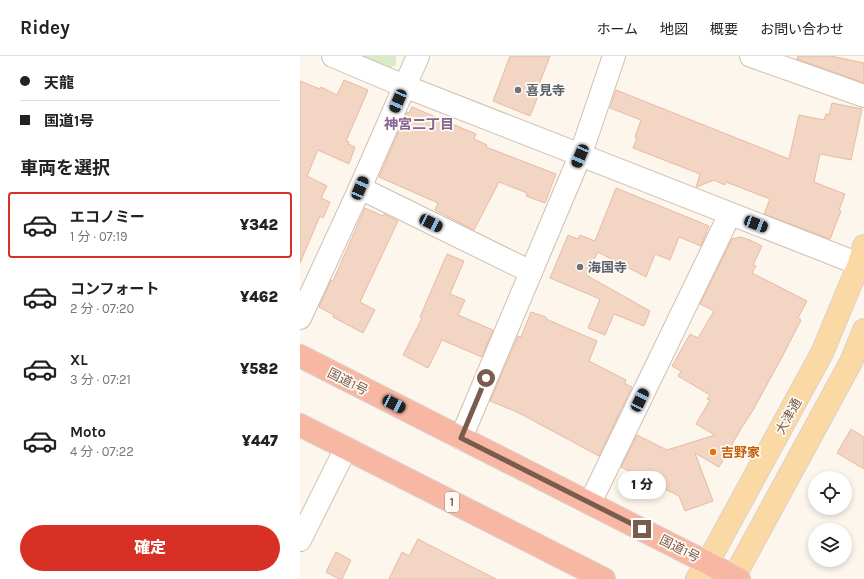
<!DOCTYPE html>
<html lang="ja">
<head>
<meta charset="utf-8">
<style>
  :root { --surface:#fff; --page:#f6f6f6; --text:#222; --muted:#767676; --line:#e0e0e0; --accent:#d93025 }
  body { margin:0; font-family:Karla,"Noto Sans JP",sans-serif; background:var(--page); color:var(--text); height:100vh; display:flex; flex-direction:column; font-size:15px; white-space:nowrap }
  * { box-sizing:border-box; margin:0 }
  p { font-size:13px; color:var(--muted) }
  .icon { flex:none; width:22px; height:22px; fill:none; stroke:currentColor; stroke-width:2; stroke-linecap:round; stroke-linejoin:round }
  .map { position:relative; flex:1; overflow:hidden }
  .panel { display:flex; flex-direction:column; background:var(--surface); width:300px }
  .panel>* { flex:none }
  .guide { display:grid; align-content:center; height:88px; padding:0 20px; background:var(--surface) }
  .fabs { position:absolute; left:508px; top:415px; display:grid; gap:8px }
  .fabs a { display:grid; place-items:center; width:44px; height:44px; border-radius:50%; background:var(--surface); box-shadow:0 2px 6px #0003; font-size:20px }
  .end { position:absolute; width:18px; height:18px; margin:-9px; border:5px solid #7a5c4d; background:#fff; box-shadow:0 0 0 2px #fff }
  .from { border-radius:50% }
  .bubble { position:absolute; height:28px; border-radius:14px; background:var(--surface); box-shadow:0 2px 6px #0003; font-size:13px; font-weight:800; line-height:28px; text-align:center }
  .car { position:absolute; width:12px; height:24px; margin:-12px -6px; border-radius:5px; box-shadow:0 0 3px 1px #0007; background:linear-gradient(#222 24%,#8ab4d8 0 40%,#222 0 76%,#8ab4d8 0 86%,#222 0) }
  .guide b { display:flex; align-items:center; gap:14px; height:38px; font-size:15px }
  .guide b+b { border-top:1px solid var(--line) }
  .guide i { width:10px; height:10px; background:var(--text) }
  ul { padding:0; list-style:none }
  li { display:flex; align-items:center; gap:12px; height:66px; margin:0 8px 6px; padding:0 12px; border:2px solid transparent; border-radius:4px }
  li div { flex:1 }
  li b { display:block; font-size:15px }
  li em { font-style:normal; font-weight:800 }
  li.selected { border-color:var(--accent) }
  li>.icon { width:36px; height:36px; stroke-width:1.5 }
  h2 { padding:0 20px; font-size:18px; line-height:48px }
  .primary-button { display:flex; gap:8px; margin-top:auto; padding:8px 20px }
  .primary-button a { flex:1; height:46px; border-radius:24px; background:var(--accent); color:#fff; font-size:16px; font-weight:800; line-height:46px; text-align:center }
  header { display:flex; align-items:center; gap:24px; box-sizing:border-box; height:56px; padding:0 20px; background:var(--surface); border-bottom:1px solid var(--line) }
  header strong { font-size:19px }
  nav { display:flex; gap:22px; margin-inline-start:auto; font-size:14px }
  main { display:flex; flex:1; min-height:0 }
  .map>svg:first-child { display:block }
</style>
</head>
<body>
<header>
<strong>Ridey</strong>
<nav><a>ホーム</a><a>地図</a><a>概要</a><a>お問い合わせ</a></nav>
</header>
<main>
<section class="panel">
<div class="guide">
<b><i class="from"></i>天龍</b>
<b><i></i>国道1号</b>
</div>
<h2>車両を選択</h2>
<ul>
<li class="selected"><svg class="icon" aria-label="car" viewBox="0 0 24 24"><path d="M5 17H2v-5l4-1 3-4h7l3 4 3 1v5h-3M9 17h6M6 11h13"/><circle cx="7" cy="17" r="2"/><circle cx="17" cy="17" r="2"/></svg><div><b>エコノミー</b><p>1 分 · 07:19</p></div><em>¥342</em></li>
<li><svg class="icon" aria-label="car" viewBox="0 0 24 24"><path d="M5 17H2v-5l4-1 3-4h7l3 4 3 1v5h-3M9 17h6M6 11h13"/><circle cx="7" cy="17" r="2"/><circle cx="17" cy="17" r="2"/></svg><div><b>コンフォート</b><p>2 分 · 07:20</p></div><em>¥462</em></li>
<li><svg class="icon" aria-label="car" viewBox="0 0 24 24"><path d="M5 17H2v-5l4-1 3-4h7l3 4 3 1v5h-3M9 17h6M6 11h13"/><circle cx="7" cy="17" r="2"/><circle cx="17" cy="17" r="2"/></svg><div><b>XL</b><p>3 分 · 07:21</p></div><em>¥582</em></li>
<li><svg class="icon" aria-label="car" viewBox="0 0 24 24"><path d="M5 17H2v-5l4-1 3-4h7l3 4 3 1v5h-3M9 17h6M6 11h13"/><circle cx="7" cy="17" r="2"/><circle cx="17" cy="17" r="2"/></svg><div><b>Moto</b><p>4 分 · 07:22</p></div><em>¥447</em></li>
</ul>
<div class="primary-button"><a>確定</a></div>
</section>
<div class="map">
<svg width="564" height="523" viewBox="0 0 564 523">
  <rect width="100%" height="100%" fill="#fdf6ec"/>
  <path fill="#d8ecc9" d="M58,0H96V9L90,12L84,11Z"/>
  <g fill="#f3d5c3" stroke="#e6bba3">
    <path d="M210,0H250L237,34L240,35L230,60L193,45Z"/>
    <path d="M498,0H531L564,7V27L497,3Z"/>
    <path d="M44,24L68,34L46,85L49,86L48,88L55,91L49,108L18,94L7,120L27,130L21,142L30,146L23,162L20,160L0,207V25L20,33L21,31L37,39Z"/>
    <path d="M316,34L489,103L499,59L524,64L526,58L529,59L532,47L562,53L551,104L520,98L514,126L545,138L539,154L541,155L530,183L464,158L470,143L426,126L425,129L414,124L397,131H396L400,118L333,92L337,82L335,81L341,64L310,52Z"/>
    <path d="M112,51L176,78L174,83L187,89L186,91L256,118L245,147L226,140L227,137L199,126L174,174L135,154L138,147L79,121L107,56L109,57Z"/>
    <path d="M316,132L409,170L401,190L379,181L370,204L355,198L346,221L298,196L286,219L350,255L344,270L314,258L305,279L288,272L300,243L250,222L268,179L278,183L280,179L295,185Z"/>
    <path d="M65,152L83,160L84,158L98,165L60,246L75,254L63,277L33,261L34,259L19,251L31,224L33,225Z"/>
    <path d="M440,181L450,184L462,190L453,209L456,210L452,217L507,245L498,262L501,264L482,301L452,356L442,371L419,411L395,397L413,445L385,455L379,440L321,411L337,379L367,394L415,379L396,368L410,344L407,343L410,339L378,320L381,315L372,310L390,278L398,282L414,255L400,248L432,183Z"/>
    <path d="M147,198L164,205L150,238L165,244L158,259L193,274L182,301L142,284L128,312L103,299L122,262L120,261Z"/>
    <path d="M231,256L246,261V263L297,285L289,305L326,324L325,328L332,331L299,400L217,356L190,345L218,280L221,281Z"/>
    <path d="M551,373L564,381V413L537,397Z"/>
    <path d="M118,483L139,494L196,523H89L102,496L109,500Z"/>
    <path d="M36,496L51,504L42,523H39L26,516Z"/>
  </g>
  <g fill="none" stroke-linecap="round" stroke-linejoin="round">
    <g stroke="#d1beb0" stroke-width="24">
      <g id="minor">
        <path d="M33,0L104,30L559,208"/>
        <path d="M451,0L564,40"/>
        <path d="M60,132L231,216"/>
        <path d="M0,262L60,132L118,0"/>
        <path d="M161,382L280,100L314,0"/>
        <path d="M290,447L430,158"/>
        <path d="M0,484L46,392"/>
      </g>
    </g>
    <g stroke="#dad1cd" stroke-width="24">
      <g id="major">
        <path d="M397,523L408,506L522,297L559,208L564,190"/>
        <path d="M433,523L551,306L564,274"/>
      </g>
    </g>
    <g stroke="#dad1cd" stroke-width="24">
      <g id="highway">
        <path d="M0,300L439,523"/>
        <path d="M0,369L304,523"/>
      </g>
    </g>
    <use href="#minor" stroke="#fff" stroke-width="22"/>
    <use href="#major" stroke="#fbd9a5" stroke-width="22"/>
    <use href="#highway" stroke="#f7b7a3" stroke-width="22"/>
  </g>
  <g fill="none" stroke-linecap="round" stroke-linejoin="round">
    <path stroke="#7a5c4d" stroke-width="5" d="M186,322L161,382L342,473"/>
  </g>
  <g fill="#6b7280" stroke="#fffaf3" stroke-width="1.5">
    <circle cx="218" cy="34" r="4"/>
    <circle cx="280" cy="211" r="4"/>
  </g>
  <circle fill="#e8710a" stroke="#fffaf3" stroke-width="1.5" cx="413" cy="396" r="4"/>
  <g text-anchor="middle" stroke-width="3.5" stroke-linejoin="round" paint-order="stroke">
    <rect fill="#fffaf3" stroke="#a28b7f" stroke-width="1" x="145" y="436" width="14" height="20" rx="3"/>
    <g font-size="12" font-weight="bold" fill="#7a5c4d">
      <text x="152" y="450">1</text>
    </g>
    <g font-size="13" font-weight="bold" fill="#5b616d" stroke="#fffaf3" text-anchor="start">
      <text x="226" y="39">喜見寺</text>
      <text x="288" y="216">海国寺</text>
    </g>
    <g font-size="13" fill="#7a5c4d" stroke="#fffaf3">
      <text transform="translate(48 325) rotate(27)" y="5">国道1号</text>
      <text transform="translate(488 360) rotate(-61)" y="5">大津通</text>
      <text transform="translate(380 492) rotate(27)" y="5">国道1号</text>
    </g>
    <g font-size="13" font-weight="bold" fill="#c56008" stroke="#fffaf3" text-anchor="start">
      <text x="421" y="401">吉野家</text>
    </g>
    <g font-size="14" font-weight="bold" fill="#846695" stroke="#fffaf3">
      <text x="119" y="73">神宮二丁目</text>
    </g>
  </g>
</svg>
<div class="fabs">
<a><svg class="icon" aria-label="locate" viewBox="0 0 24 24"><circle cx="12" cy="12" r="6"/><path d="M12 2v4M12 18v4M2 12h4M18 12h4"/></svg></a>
<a><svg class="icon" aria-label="layers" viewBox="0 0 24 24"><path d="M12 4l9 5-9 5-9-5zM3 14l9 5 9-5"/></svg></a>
</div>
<i class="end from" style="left:186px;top:322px"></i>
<i class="end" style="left:342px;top:473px"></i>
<div class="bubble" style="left:318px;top:415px;width:48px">1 分</div>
<i class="car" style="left:98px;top:45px;rotate:203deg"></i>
<i class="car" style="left:280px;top:100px;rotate:203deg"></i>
<i class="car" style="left:60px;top:132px;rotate:23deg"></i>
<i class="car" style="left:131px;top:167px;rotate:116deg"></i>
<i class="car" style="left:456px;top:168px;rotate:111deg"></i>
<i class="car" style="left:340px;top:344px;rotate:26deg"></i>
<i class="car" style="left:94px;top:348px;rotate:117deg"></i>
</div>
</main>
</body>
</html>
